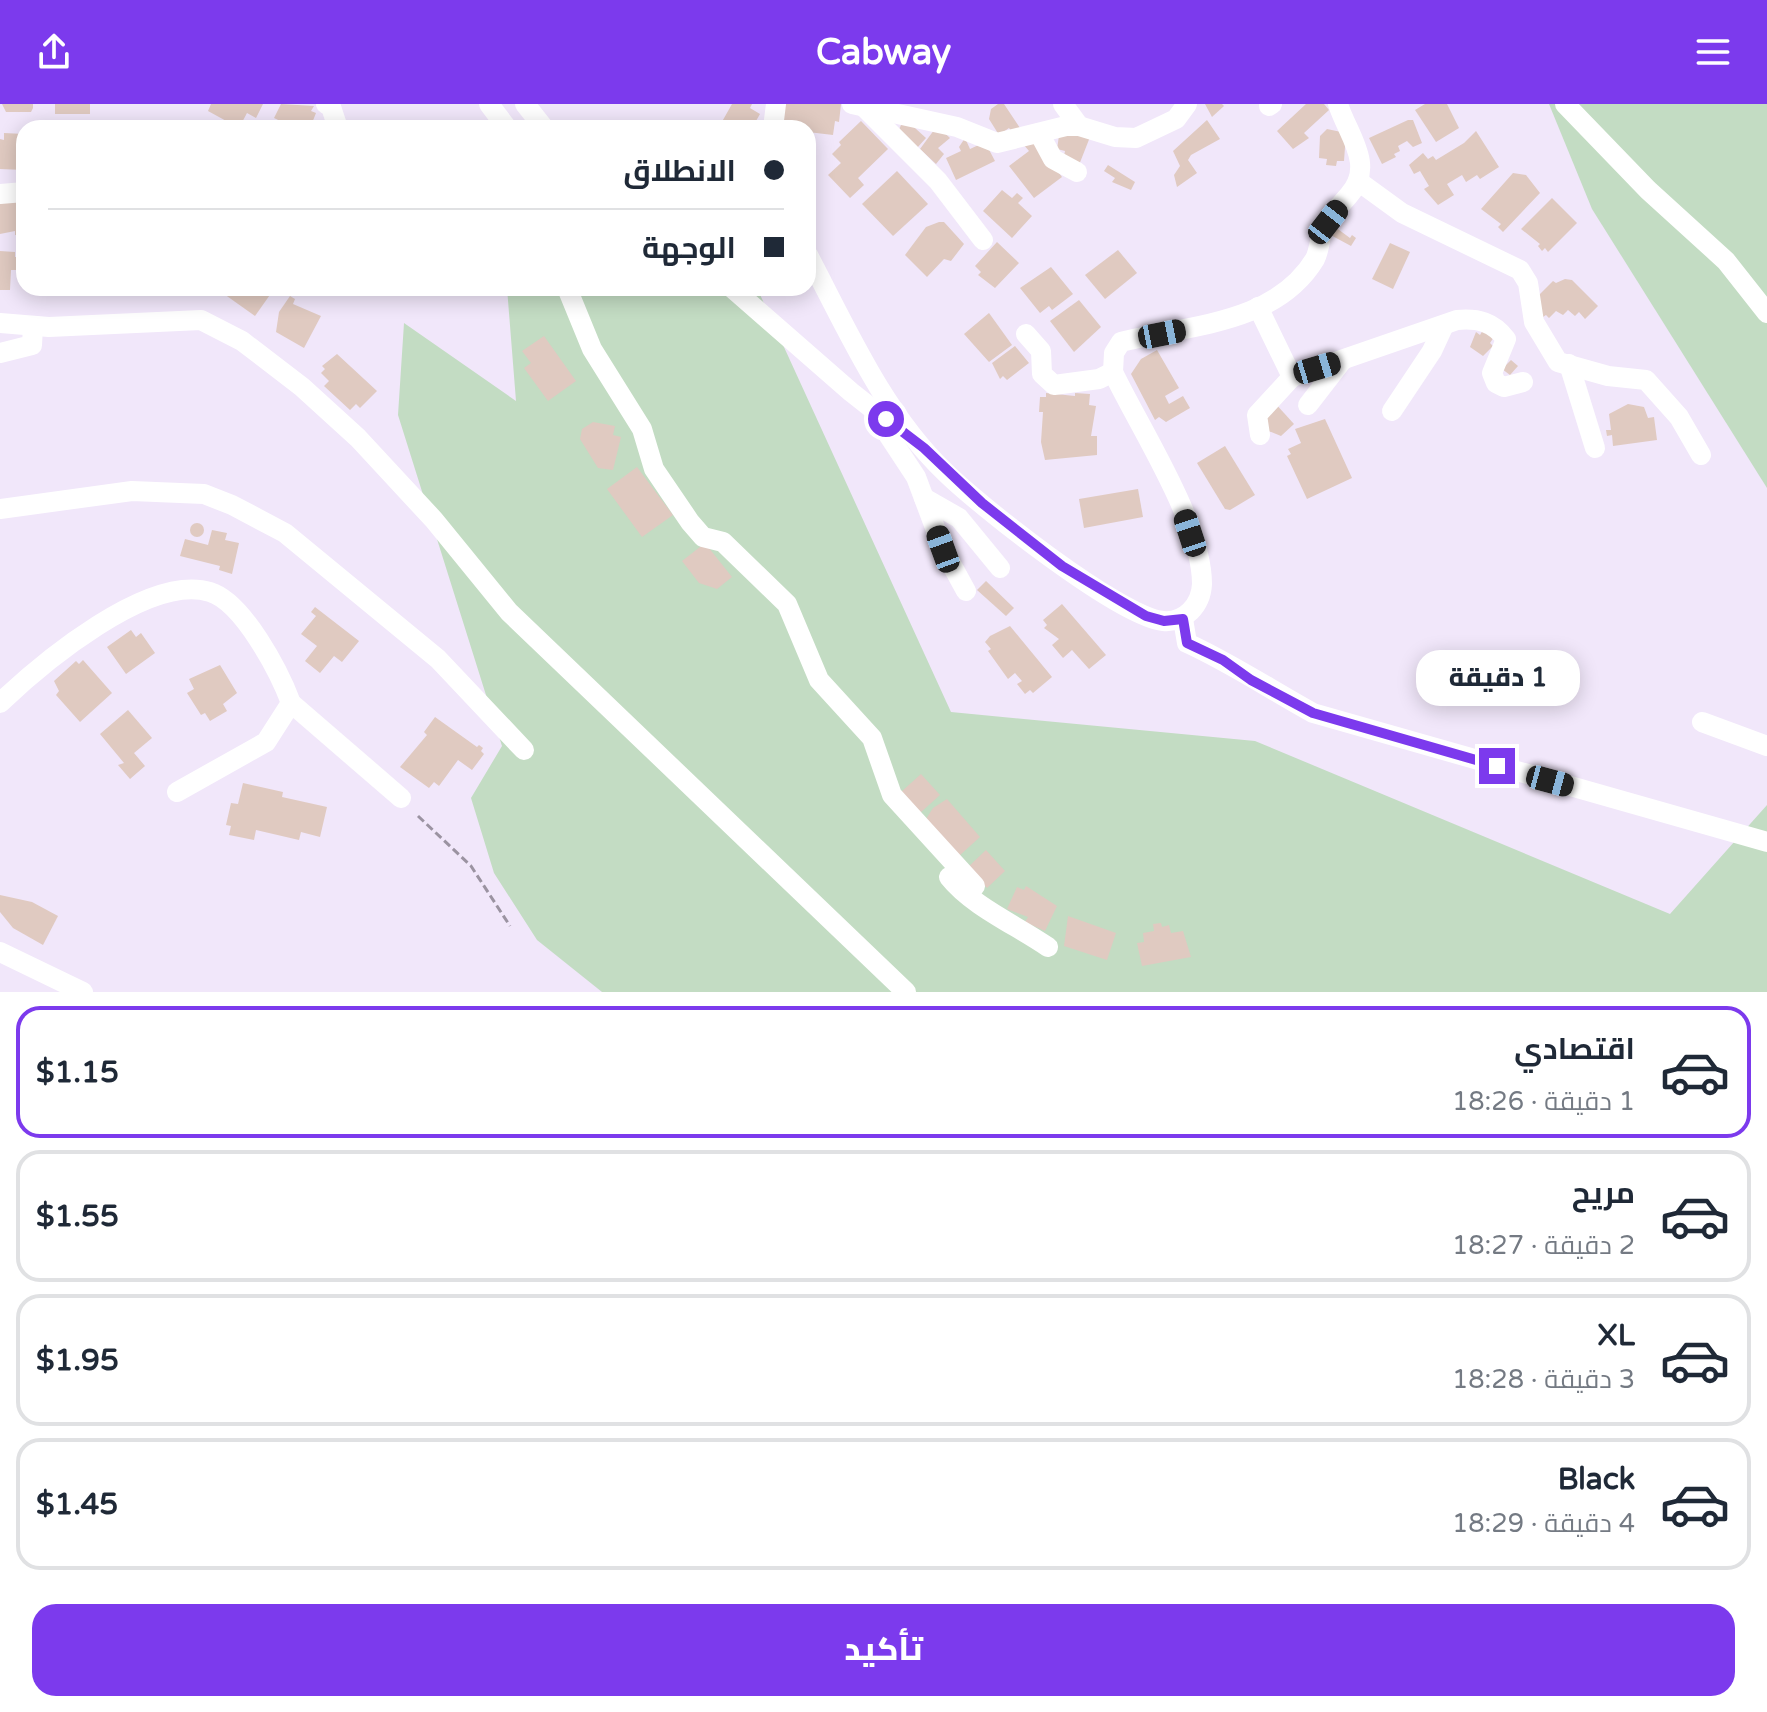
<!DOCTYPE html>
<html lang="ar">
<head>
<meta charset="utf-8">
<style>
  :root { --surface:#fff; --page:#f6f6f7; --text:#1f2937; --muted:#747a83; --line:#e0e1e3; --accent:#7c3aed }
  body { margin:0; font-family:"Varela Round",Cairo,sans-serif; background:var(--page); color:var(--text); direction:rtl; height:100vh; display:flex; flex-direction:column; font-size:30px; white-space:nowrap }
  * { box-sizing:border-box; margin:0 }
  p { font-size:26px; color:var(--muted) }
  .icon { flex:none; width:44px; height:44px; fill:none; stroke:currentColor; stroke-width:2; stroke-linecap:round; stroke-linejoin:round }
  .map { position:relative; height:888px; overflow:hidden; direction:ltr }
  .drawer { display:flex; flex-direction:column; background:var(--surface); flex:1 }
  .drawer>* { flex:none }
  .guide { position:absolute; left:16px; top:16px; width:800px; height:176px; border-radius:24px; box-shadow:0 4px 20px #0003; direction:rtl; display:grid; align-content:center; height:176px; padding:0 32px; background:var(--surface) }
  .end { position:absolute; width:36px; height:36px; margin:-18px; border:10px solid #7c3aed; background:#fff; box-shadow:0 0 0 4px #fff }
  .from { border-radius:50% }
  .bubble { position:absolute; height:56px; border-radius:24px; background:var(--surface); box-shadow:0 4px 20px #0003; font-size:26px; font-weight:800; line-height:56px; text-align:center; direction:rtl }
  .car { position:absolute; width:24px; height:48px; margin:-24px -12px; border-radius:10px; box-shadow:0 0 6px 2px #0007; background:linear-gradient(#222 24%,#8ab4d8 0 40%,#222 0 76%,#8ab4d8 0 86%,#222 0) }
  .guide b { display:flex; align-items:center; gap:28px; height:76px; font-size:30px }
  .guide b+b { border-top:2px solid var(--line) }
  .guide i { width:20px; height:20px; background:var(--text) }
  ul { padding:14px 0 0; list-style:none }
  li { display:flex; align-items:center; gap:24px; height:132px; margin:0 16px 12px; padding:0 16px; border:4px solid var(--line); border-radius:24px }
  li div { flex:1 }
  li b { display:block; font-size:30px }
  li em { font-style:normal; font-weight:800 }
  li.on { border-color:var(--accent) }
  li>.icon { width:72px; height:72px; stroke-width:1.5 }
  .button { display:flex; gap:16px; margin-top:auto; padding:16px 32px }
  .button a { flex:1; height:92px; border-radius:24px; background:var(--accent); color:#fff; font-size:32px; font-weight:800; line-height:92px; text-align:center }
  header { display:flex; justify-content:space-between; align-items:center; height:104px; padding:0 32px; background:var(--accent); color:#fff; font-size:36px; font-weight:800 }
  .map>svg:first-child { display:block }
</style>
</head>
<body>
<header><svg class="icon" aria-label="menu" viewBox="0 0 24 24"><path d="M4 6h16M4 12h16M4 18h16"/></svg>Cabway<svg class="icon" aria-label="share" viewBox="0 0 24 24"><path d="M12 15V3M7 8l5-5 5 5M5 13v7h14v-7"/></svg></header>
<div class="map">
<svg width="1767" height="888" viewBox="0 0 1767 888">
  <rect width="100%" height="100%" fill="#f1e7fa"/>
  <g fill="#c3dcc3">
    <path d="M1549,0H1767V384L1592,105Z"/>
    <path d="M507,184H757L951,608L1255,637L1670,810L1767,701V888H602L537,836L494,769L471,694L502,642L398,311L404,219L516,297Z"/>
  </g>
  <g fill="#e0cac1">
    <path d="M2,0H33V4L31,8H6Z"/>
    <rect x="55" y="0" width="35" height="10"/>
    <path d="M211,0H263L256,14L247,9L239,24L208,7Z"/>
    <path d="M281,0L314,2L311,7L316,9L310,24H295L274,14Z"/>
    <path d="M732,0H752L750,4L760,10L752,24L719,23Z"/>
    <path d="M781,0H841L839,18L835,17L833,31L808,28V24L776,23Z"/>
    <path d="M998,0H1004L1020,24L1015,32L1009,24L999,31L989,15L991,5Z"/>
    <path d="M1205,0H1222L1224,2L1212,13Z"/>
    <path d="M1306,0H1324L1329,6L1304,29L1309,34L1293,45L1277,27Z"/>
    <path d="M1425,0H1447L1459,24L1436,38L1415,6Z"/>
    <path d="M904,14L926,34L917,44L898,28Z"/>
    <path d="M1207,16L1220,35L1191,51L1188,56L1197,69L1177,83L1174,71L1180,62L1173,47Z"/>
    <path d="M1408,16H1413L1422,39L1413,43L1407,37L1398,42L1400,47L1394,50L1396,53L1382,60L1369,34Z"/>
    <path d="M861,17L888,45L858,74L864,81L850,94L828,71L841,59L832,50L841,41L839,38Z"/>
    <path d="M937,22L950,34L938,44L944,50L936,60L920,45Z"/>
    <path d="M1060,25L1090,33L1079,61L1063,57L1065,47L1057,45Z"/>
    <path d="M1327,25L1346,29L1344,57H1337L1336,62L1326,61L1327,55L1319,54L1320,32Z"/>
    <path d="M1476,27L1499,63L1480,75L1477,71L1466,78L1462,71L1447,80L1454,91L1438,101L1424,85L1429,82L1420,67L1414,70L1409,61L1423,49L1428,55L1433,52L1436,56L1464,39Z"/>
    <path d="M4,29L24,30V66L0,65V35L4,36Z"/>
    <path d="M965,34L970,45L985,38L995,57L956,76L946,54L961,47L959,43Z"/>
    <path d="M1033,34L1062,73L1034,94L1009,62L1029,47L1023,40Z"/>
    <path d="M1108,61L1135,78L1131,86L1112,78L1115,74L1104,67Z"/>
    <path d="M897,67L928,100L893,132L862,100Z"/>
    <path d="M1513,69L1526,71L1540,89L1503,128L1498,123L1501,120L1481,105Z"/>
    <path d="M1002,86L1012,94L1017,89L1023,94L1018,99L1032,112L1012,134L983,107Z"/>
    <path d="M0,92L24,96V132L15,131V127L0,130Z"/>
    <path d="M1552,94L1577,119L1548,148L1545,144L1542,147L1538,142L1540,140L1521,125Z"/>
    <path d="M939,118H944L964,140L951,157L944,155L927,173L905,151L926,123Z"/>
    <path d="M1331,120L1350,134L1352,131L1356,134L1351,142L1325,128Z"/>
    <path d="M997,138L1019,159L995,184L978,171L981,168L975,162Z"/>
    <path d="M1390,139L1410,148L1393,185L1372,175Z"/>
    <path d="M1118,146L1137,169L1105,195L1085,171Z"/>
    <path d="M0,147L15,148V153H19L18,166H11L10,186H0Z"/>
    <path d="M1051,163L1073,190L1052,206L1049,202L1040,209L1020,184Z"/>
    <path d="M1565,175L1572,176L1598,202L1585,215L1579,208L1575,212L1568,206L1563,211L1556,207L1549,214L1546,211L1543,213L1536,194L1553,177L1556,179Z"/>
    <path d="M228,184H267L272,188L255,212L224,190Z"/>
    <path d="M290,192L295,195L293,200L321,212L304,244L276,228L279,208Z"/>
    <path d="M1079,196L1101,223L1074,248L1050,217Z"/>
    <path d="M989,209L1012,241L989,258L964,230Z"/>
    <path d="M1483,226L1494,233L1490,239L1493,242L1483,252L1470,243L1476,228L1480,231Z"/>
    <path d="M544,232L576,277L548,297L524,264L531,259L522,247Z"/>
    <path d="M1015,242L1029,259L1007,276L1003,272L1000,275L992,259Z"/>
    <path d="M1157,246L1179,284L1165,292L1169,300L1183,292L1190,304L1166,318L1159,313L1155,316L1131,270L1141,255Z"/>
    <path d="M337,250L377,287L360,304L356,300L350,306L324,282L329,277L321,269L325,265L322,262Z"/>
    <path d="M1511,256L1518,262L1510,271L1502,265Z"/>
    <path d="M1046,289L1075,292V289L1090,290L1089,301L1096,302L1091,332H1097V351L1045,356L1041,338L1043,308H1039L1040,293H1046Z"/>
    <path d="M1274,298L1294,320L1281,332L1261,324Z"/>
    <path d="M1628,300L1644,303L1648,314L1654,313L1657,336L1613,342L1612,331L1607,332L1606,326H1611L1609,310Z"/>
    <path d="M1325,315L1352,374L1307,395L1287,352L1291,350L1288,345L1301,339L1295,325Z"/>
    <path d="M593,318L615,322L613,331L621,333L613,366L598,364L580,335L582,325Z"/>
    <path d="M1225,342L1255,391L1230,406L1225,405L1197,359Z"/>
    <path d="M637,363L673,411L642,433L607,385Z"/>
    <path d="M1138,385L1143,413L1084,424L1079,395Z"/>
    <circle cx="197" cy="426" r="7"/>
    <path d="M212,426L227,429L225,436L239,439L232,470L219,466L220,462L180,452L185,435L208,441Z"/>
    <path d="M705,439L732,473L717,485L699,479L682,457Z"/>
    <path d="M986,477L1014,504L1006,512L977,486Z"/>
    <path d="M1062,500L1106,551L1089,565L1072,546L1063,554L1052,541L1059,535L1044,524L1047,521L1043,516Z"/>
    <path d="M315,503L359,537L342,558L334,552L320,569L305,557L317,542L301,530L316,512L311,508Z"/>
    <path d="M1010,522L1052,573L1033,589L1030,586L1025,590L1017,580L1022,577L1015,569L1008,575L988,547L991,545L985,538L990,532Z"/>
    <path d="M131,526L136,533L141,529L155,549L126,570L107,543Z"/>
    <path d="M83,556L112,589L80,618L56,591L59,587L54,577L76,557L79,560Z"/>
    <path d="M220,561L237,589L223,600L227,607L210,617L205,609L201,611L187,589L194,585L189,575Z"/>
    <path d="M128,606L152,634L134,649L145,662L130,675L118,661L124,659L100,630Z"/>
    <path d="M435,613L477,643L479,641L483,644L481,647L484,650L472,666L458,656L439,682L434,678L429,684L400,663L427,631L424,628Z"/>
    <path d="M921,670L940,691L920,709L901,688Z"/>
    <path d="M243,679L283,688L282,693L327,703L320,733L301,728L299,736L256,726L254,736L229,731L231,722L226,721L231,699L238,700Z"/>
    <path d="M947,695L980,733L959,752L926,715L933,704Z"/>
    <path d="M986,746L1005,767L987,784L967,764Z"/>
    <path d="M1026,782L1057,802L1045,827L1025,818L1028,813L1007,805L1017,783L1024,786Z"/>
    <path d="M0,791L32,798L58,812L43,841L13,824L0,808Z"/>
    <path d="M1068,812L1116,829L1107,856L1064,842Z"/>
    <path d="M1161,819L1162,823L1169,821L1171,829L1183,827L1191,853L1142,862L1137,839L1144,838L1143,829L1154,827L1153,820Z"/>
  </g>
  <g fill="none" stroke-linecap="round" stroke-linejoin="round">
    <path stroke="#9b93a1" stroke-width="3" stroke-dasharray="8 4" stroke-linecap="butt" d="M418,712L471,762L510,822"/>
    <g stroke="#fff" stroke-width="20">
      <path d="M326,0L331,3L338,24"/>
      <path d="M489,0L507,24"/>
      <path d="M525,0L544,24"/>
      <path d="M852,0L957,23L997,39L1066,22H1079L1115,33L1136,34L1176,15L1187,0"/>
      <path d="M1063,0L1079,22"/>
      <path d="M1565,0L1648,86L1726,157L1767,209"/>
      <path d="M1269,2L1272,0"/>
      <path d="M864,3L938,77L983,136"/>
      <path d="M773,24L776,0"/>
      <path d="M1039,29L1053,55L1077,68"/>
      <path d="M1358,77L1402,109L1520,166L1528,179L1534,218L1558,258L1608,272L1646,276L1679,313L1701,351"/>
      <path d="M0,90L24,88"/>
      <path d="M808,151C847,225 883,308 944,367C978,401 1120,513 1163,517C1185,519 1201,501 1202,480C1202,418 1140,325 1113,268L1114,249L1121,238C1187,221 1275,221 1315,155C1320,145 1319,136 1323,126C1326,114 1341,101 1349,91C1376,61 1347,30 1338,0"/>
      <path d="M567,184L592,245L642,325L654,365L690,418L703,433L723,438L787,500L819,576L872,634L892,691L975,782"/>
      <path d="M732,184L851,288L903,329"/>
      <path d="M1258,203L1292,273L1457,216C1478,214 1493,218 1506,235L1492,269L1496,279L1504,283L1523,278"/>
      <path d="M0,219L49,223L201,216L242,237L302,283L358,334L434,416L509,508L906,888"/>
      <path d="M1026,230L1041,247L1042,270L1054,281L1099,275L1113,268"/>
      <path d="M0,249L32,241L33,222"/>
      <path d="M1569,260L1595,344"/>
      <path d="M1308,301L1342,257"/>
      <path d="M1392,307L1432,247L1444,221"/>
      <path d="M886,315L889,332L916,373L943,445L966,487"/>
      <path d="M1260,331L1257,311L1292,273"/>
      <path d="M924,394L959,414L1000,464"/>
      <path d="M0,405L132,387L204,390L232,401L285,429L438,555L524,646"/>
      <path d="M1183,515L1187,539C1231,559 1271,586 1313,609L1767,738"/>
      <path d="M0,599C42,559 149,469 210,488C243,498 279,567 291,599L266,638L177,688"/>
      <path d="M291,599L401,694"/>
      <path d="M1702,618L1767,642"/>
      <path d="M949,773C972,802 1016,821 1048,843"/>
      <path d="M0,848L83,888"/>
    </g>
  </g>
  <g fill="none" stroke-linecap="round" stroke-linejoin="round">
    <path stroke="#7c3aed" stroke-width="10" d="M886,315L924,344L982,399L1062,462L1146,512L1164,517L1183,515L1187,539L1223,556L1251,576L1313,609L1497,662"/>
  </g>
</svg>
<i class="end from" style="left:886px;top:315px"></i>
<i class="end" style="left:1497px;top:662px"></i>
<div class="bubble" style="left:1416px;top:546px;width:164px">1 دقيقة</div>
<i class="car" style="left:1328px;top:118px;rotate:38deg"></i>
<i class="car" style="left:1162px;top:230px;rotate:79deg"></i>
<i class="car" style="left:1317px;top:264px;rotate:73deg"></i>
<i class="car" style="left:1190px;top:429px;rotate:342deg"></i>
<i class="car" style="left:943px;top:445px;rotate:340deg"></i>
<i class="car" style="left:1550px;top:677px;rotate:105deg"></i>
<div class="guide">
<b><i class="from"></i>الانطلاق</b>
<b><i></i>الوجهة</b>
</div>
</div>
<section class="drawer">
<ul>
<li class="on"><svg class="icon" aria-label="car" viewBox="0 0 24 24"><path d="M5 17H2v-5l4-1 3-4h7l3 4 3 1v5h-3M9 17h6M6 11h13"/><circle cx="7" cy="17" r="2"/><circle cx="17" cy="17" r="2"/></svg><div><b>اقتصادي</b><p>1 دقيقة · 18:26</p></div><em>$1.15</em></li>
<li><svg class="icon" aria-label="car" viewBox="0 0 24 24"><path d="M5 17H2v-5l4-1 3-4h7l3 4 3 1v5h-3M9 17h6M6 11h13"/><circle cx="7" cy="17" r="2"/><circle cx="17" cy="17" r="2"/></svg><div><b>مريح</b><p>2 دقيقة · 18:27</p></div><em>$1.55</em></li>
<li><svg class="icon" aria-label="car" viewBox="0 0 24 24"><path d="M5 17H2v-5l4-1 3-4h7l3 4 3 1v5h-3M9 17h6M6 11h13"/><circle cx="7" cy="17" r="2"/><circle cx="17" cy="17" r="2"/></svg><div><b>XL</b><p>3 دقيقة · 18:28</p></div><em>$1.95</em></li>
<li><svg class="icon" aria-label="car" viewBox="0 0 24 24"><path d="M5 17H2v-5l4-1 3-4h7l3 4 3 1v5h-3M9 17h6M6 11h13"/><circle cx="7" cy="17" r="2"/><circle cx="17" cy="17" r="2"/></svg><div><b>Black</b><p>4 دقيقة · 18:29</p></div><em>$1.45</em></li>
</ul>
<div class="button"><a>تأكيد</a></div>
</section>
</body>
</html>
